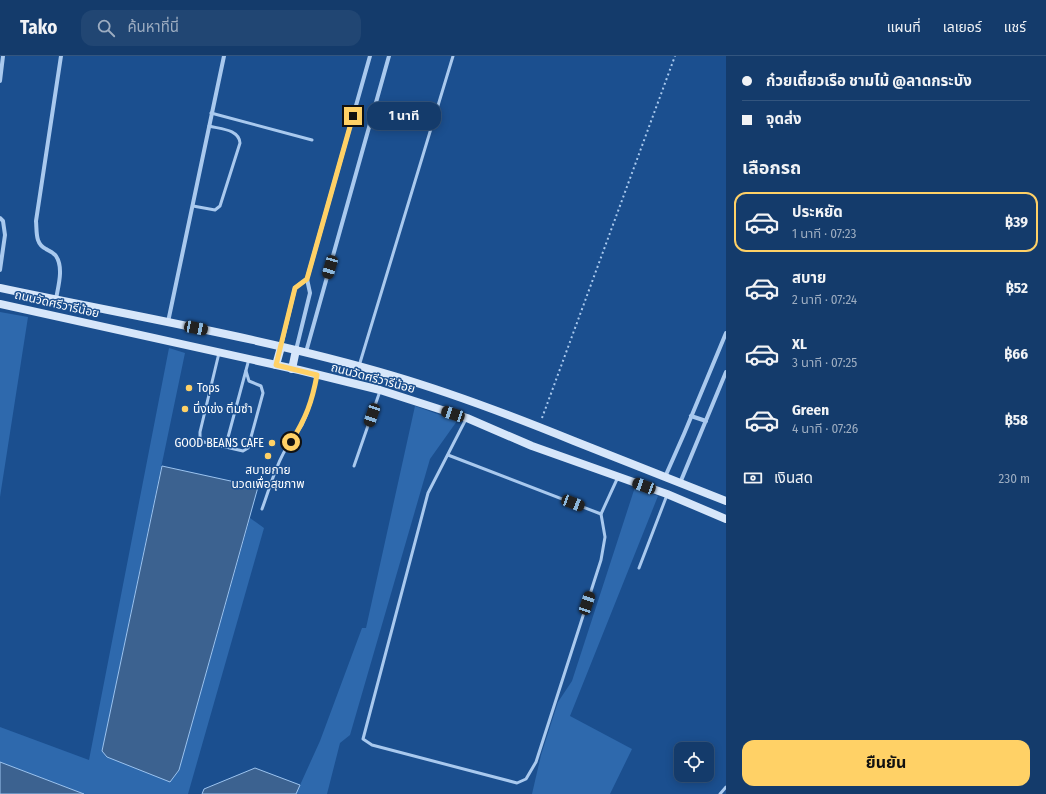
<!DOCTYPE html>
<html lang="th">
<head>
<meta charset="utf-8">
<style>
  :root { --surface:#143b6b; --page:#214673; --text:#f1f3f6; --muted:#9dadc1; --line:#33557e; --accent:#ffd166 }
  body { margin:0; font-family:"Fira Sans Condensed","Noto Sans Thai",sans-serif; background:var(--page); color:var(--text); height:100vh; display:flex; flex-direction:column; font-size:15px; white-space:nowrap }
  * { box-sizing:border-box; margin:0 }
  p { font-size:13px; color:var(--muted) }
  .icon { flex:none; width:22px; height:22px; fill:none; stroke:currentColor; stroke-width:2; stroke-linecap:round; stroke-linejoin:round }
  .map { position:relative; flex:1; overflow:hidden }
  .drawer { display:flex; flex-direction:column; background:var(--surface); width:320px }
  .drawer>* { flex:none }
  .top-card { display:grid; align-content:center; height:88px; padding:0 16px; background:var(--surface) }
  .controls { position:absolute; left:674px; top:686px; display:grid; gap:8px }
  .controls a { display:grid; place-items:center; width:40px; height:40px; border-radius:8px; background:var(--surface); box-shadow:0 2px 10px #0003,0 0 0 1px var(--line); font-size:20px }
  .end { position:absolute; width:18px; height:18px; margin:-9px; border:5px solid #ffd166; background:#111; box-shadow:0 0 0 2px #111 }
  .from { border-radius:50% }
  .bubble { position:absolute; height:28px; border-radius:12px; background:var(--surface); box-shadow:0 2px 10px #0003,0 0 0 1px var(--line); font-size:13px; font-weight:700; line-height:28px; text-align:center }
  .car { position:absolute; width:12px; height:24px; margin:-12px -6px; border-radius:5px; box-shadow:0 0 3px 1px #0007; background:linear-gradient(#222 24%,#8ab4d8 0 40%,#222 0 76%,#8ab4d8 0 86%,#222 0) }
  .top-card b { display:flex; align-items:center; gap:14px; height:38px; font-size:15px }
  .top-card b+b { border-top:1px solid var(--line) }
  .top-card i { width:10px; height:10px; background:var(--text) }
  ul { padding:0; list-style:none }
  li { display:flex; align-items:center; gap:12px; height:60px; margin:0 8px 6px; padding:0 8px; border:2px solid transparent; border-radius:12px }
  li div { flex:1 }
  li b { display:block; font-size:15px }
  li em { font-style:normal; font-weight:700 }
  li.current { border-color:var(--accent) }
  li>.icon { width:36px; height:36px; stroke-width:1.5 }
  h2 { padding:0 16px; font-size:18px; line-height:48px }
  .pay { display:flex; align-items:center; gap:10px; height:44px; padding:0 16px; font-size:15px }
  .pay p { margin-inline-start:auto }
  .cta { display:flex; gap:8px; margin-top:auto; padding:8px 16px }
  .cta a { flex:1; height:46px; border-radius:12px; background:var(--accent); color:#111; font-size:16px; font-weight:700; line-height:46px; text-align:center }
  header { display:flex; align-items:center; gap:24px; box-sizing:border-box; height:56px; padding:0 20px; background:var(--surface); border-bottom:1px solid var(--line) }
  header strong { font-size:19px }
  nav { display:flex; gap:22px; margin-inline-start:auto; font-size:14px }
  .search { width:280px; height:36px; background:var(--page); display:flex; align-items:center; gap:10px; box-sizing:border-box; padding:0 14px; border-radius:12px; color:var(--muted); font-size:15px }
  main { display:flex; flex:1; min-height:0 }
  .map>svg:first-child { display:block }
</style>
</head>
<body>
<header>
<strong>Tako</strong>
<div class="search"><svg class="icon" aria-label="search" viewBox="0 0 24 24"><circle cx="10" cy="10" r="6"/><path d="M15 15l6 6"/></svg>ค้นหาที่นี่</div>
<nav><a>แผนที่</a><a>เลเยอร์</a><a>แชร์</a></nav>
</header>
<main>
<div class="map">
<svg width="726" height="738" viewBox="0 0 726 738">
  <rect width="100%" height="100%" fill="#1b4f8f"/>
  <g fill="#2e69ad">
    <path d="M0,256L28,261L0,441Z"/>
    <path d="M169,292L185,297L102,695L179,714L250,462L264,472L188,738H84L0,706V671L89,704Z"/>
    <path d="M415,350L457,365L430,403L350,679L340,687L327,738H296L320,685L362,572H366Z"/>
    <path d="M635,431L658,440L570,660L632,693L610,738H532L541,699L558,646L572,625Z"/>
  </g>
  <g fill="#3c6290" stroke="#9cc4f0">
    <path d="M162,410L258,431L179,714L170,726L107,701L102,695Z"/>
    <path d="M0,706L84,738H0Z"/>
    <path d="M255,712L300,729L296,738H202L204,733Z"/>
  </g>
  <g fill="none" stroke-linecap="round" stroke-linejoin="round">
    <path stroke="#a9c9ee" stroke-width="2" stroke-dasharray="2 3" stroke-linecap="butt" d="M542,362L675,0"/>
    <g stroke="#a9c9ee" stroke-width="3">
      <path d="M211,57L312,84"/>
      <path d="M193,150L215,154L220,150L240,87C239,73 220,73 209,70"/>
      <path d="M219,297L200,376V382L204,386L243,395L248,392L263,337L261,330L249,325L246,315"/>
      <path d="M359,310L453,0"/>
      <path d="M466,363L428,437L363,683L372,689L517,727L526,723L536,706L601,504L605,481L601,458L618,421"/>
      <path d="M219,390L224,388L227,385L249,303"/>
      <path d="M448,399L601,458"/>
      <path d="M354,410L380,335"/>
      <path d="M262,453C269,434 274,415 283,398C288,388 296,379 302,369C310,353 314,336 317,319"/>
      <path d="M639,512L667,439"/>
      <path d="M720,738L726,731"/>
    </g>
    <g stroke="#a9c9ee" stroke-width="4">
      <path d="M0,25L3,0"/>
      <path d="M0,162L3,165L5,179L0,214"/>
      <path d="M56,243C58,231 64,212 56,200C54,197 49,195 46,193C35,188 37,176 36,165L61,0"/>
      <path d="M168,266L224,0"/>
      <path d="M281,290L295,232L307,223"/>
      <path d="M296,294L310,237L307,223L370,0"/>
      <path d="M306,296L389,0"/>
      <path d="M691,360L706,365"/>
      <path d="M665,421L684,378L726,277"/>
      <path d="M680,427L726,316"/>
    </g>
    <g stroke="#d6e6fa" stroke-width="8">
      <path d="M0,232C132,260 265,282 394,320C455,338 515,361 574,385C624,405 675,425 726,445"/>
      <path d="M0,248L299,314L380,334L467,362L532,390L667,438L726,463"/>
      <path d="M276,309L281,291"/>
      <path d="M292,313L296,294"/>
    </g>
  </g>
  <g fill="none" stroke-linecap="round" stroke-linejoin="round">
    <path stroke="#ffd166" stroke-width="5" d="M291,386C306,362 312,346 317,319L276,309L295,232L307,223L353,60"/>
  </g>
  <g fill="#ffd166" stroke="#1b4f8f" stroke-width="1.5">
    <circle cx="189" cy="332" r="4"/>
    <circle cx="185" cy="353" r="4"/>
    <circle cx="272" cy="387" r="4"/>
    <circle cx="268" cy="400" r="4"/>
  </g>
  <g text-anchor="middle" stroke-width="3" stroke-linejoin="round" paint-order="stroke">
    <g font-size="12" fill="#fff" stroke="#1b4f8f">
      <text transform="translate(57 248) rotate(13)" y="4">ถนนวัดศรีวารีน้อย</text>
      <text transform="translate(373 322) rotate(15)" y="4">ถนนวัดศรีวารีน้อย</text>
    </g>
    <g font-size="12" fill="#fff" stroke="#1b4f8f" text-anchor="start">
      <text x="197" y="336">Tops</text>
      <text x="193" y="357">นึ่งเข่ง ติ่มซำ</text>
      <text x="264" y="391" text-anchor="end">GOOD BEANS CAFE</text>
      <text x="268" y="418" text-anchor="middle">สบายกาย<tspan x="268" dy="14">นวดเพื่อสุขภาพ</tspan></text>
    </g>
  </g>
</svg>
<div class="controls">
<a><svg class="icon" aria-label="locate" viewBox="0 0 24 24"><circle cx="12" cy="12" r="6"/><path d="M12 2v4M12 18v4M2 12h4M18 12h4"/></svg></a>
</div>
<i class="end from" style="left:291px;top:386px"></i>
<i class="end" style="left:353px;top:60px"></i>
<div class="bubble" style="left:367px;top:46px;width:74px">1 นาที</div>
<i class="car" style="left:330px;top:211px;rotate:196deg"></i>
<i class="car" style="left:196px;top:272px;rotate:101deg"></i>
<i class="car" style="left:453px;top:358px;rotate:288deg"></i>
<i class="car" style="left:372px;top:359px;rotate:199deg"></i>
<i class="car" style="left:644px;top:430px;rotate:290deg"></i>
<i class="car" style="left:573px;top:447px;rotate:111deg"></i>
<i class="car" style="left:587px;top:547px;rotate:18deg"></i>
</div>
<section class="drawer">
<div class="top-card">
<b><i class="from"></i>ก๋วยเตี๋ยวเรือ ชามไม้ @ลาดกระบัง</b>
<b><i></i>จุดส่ง</b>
</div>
<h2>เลือกรถ</h2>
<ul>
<li class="current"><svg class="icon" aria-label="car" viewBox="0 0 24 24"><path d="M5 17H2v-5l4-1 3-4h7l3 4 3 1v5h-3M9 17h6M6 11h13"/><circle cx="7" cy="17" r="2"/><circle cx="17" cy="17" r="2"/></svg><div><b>ประหยัด</b><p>1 นาที · 07:23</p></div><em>฿39</em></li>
<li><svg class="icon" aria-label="car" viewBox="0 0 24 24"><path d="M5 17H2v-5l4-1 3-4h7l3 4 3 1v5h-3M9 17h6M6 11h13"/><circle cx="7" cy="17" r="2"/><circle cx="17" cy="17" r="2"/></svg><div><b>สบาย</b><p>2 นาที · 07:24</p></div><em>฿52</em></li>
<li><svg class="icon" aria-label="car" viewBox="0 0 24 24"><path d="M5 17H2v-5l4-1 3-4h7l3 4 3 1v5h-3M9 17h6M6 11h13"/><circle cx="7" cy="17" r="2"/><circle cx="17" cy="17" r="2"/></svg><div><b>XL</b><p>3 นาที · 07:25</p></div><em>฿66</em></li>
<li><svg class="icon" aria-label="car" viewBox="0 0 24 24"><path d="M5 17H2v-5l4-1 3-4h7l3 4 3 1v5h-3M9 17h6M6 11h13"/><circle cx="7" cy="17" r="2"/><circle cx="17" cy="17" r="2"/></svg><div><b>Green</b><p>4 นาที · 07:26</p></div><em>฿58</em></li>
</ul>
<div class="pay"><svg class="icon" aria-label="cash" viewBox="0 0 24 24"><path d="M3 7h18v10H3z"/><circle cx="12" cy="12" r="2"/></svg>เงินสด<p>230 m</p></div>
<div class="cta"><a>ยืนยัน</a></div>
</section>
</main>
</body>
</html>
